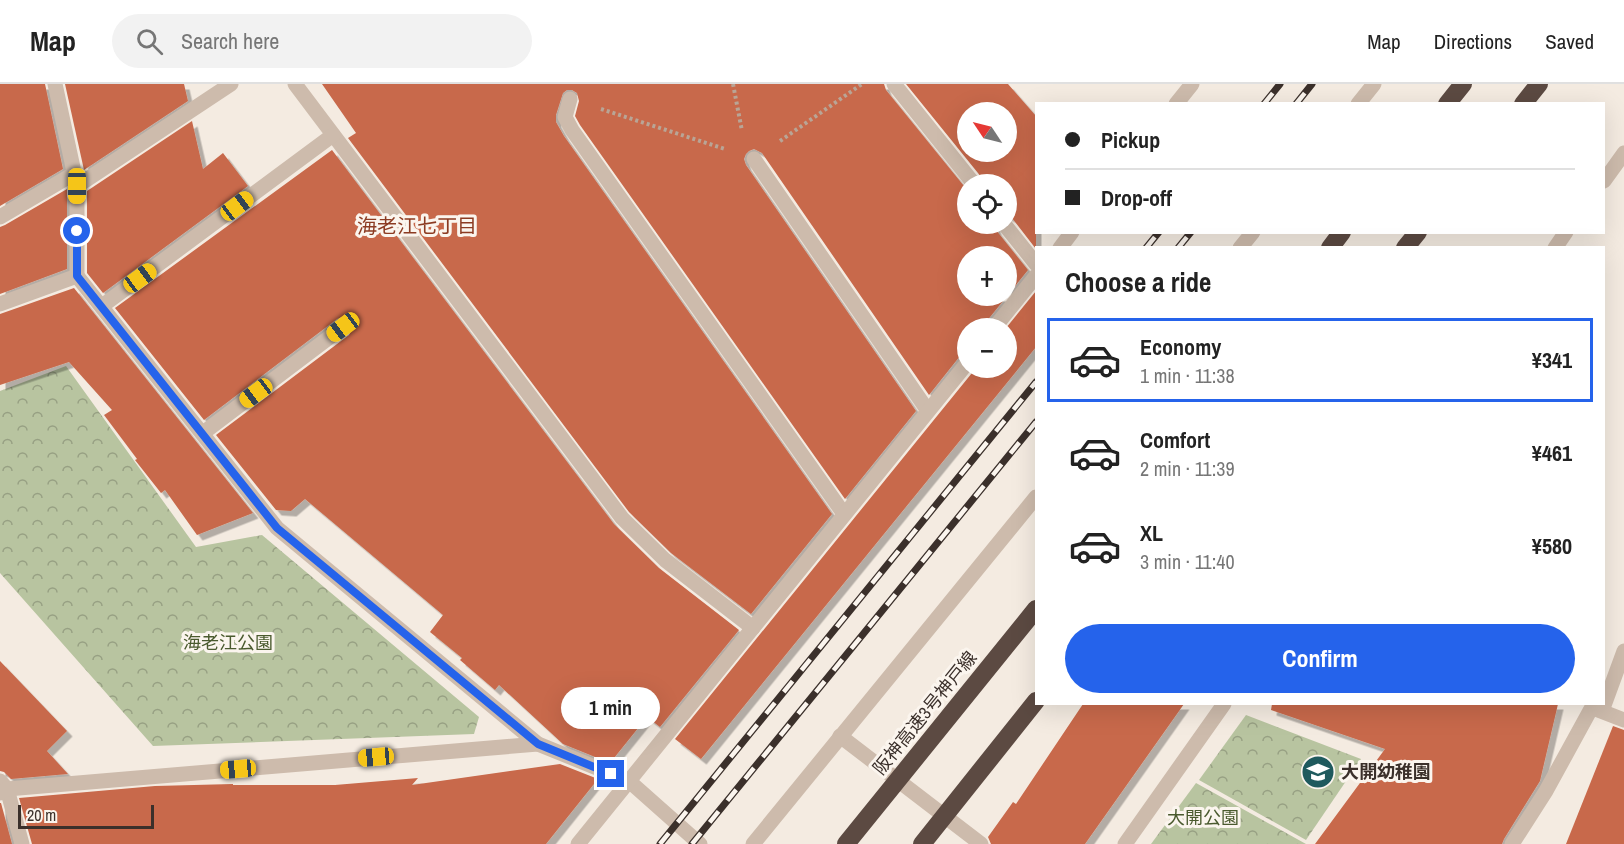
<!DOCTYPE html>
<html lang="en">
<head>
<meta charset="utf-8">
<style>
  :root { --surface:#fff; --page:#f2f2f2; --text:#222; --muted:#767676; --line:#e0e0e0; --accent:#2563eb }
  body { margin:0; font-family:"Archivo Narrow","Noto Sans JP",sans-serif; background:var(--page); color:var(--text); height:100vh; display:flex; flex-direction:column; font-size:22px; white-space:nowrap }
  * { box-sizing:border-box; margin:0 }
  p { font-size:20px; color:var(--muted) }
  .icon { flex:none; width:33px; height:33px; fill:none; stroke:currentColor; stroke-width:2; stroke-linecap:round; stroke-linejoin:round }
  .map { position:relative; flex:1; overflow:hidden }
  .details { position:absolute; left:1035px; top:162px; width:570px; height:459px; display:flex; flex-direction:column; background:var(--surface); border-radius:0px; box-shadow:0 6px 24px #0002 }
  .details>* { flex:none }
  .top-card { position:absolute; left:1035px; top:18px; width:570px; height:132px; border-radius:0px; box-shadow:0 6px 24px #0002; display:grid; align-content:center; height:132px; padding:0 30px; background:var(--surface) }
  .needle { width:39px; rotate:305deg }
  .tools { position:absolute; left:957px; top:18px; display:grid; gap:12px }
  .tools a { display:grid; place-items:center; width:60px; height:60px; border-radius:50%; background:var(--surface); box-shadow:0 6px 24px #0002; font-size:30px }
  .scale { position:absolute; left:18px; bottom:15px; width:136px; box-sizing:border-box; padding-left:6px; border:3px solid #3b302b; border-top:0; font-size:16px; line-height:21px; white-space:nowrap; color:#3b302b; -webkit-text-stroke:4px #fbf5ee; paint-order:stroke }
  .end { position:absolute; width:27px; height:27px; margin:-14px; border:8px solid #2563eb; background:#fff; box-shadow:0 0 0 3px #fff }
  .from { border-radius:50% }
  .bubble { position:absolute; height:42px; border-radius:21px; background:var(--surface); box-shadow:0 6px 24px #0002; font-size:20px; font-weight:800; line-height:42px; text-align:center }
  .car { position:absolute; width:18px; height:36px; margin:-18px -9px; border-radius:8px; box-shadow:0 0 4px 2px #0007; background:linear-gradient(#f5c518 24%,#345 0 40%,#f5c518 0 76%,#345 0 86%,#f5c518 0) }
  .top-card b { display:flex; align-items:center; gap:21px; height:57px; font-size:22px }
  .top-card b+b { border-top:2px solid var(--line) }
  .top-card i { width:15px; height:15px; background:var(--text) }
  ul { padding:0; list-style:none }
  li { display:flex; align-items:center; gap:18px; height:84px; margin:0 12px 9px; padding:0 18px; border:3px solid transparent; border-radius:0px }
  li div { flex:1 }
  li b { display:block; font-size:22px }
  li em { font-style:normal; font-weight:800 }
  li.current { border-color:var(--accent) }
  li>.icon { width:54px; height:54px; stroke-width:1.5 }
  h2 { padding:0 30px; font-size:27px; line-height:72px }
  .button { display:flex; gap:12px; margin-top:auto; padding:12px 30px }
  .button a { flex:1; height:69px; border-radius:36px; background:var(--accent); color:#fff; font-size:24px; font-weight:800; line-height:69px; text-align:center }
  header { display:flex; align-items:center; gap:36px; box-sizing:border-box; height:84px; padding:0 30px; background:var(--surface); border-bottom:2px solid var(--line) }
  header strong { font-size:28px }
  nav { display:flex; gap:33px; margin-inline-start:auto; font-size:21px }
  .search { width:420px; height:54px; background:var(--page); display:flex; align-items:center; gap:15px; box-sizing:border-box; padding:0 21px; border-radius:33px; color:var(--muted); font-size:22px }
  .map>svg:first-child { display:block }
</style>
</head>
<body>
<header>
<strong>Map</strong>
<div class="search"><svg class="icon" aria-label="search" viewBox="0 0 24 24"><circle cx="10" cy="10" r="6"/><path d="M15 15l6 6"/></svg>Search here</div>
<nav><a>Map</a><a>Directions</a><a>Saved</a></nav>
</header>
<div class="map">
<svg width="1624" height="760" viewBox="0 0 1624 760">
  <defs>
    <pattern id="forest-crowns" width="20" height="18" patternUnits="userSpaceOnUse" patternTransform="scale(1.5)"><rect width="20" height="18" fill="#b8c4a0"/><path d="M2 6a3 3 0 1 1 6 0M12 15a3 3 0 1 1 6 0" fill="none" stroke="#97a083"/></pattern>
    <filter id="shadow"><feDropShadow dx="5.5" dy="5.5" stdDeviation="0" flood-color="#0004"/></filter>
  </defs>
  <rect width="100%" height="100%" fill="#f4ebe1"/>
  <g fill="url(#forest-crowns)">
    <path d="M66,282L196,463L262,451L479,633L474,650L153,662L0,489V307Z"/>
    <path d="M1246,631L1361,675L1306,756L1199,696Z"/>
    <path d="M1196,699L1306,760H1151Z"/>
  </g>
  <g fill="#c8694b" fill-rule="evenodd" filter="url(#shadow)">
    <path d="M0,0H45L63,85L0,122Z"/>
    <path d="M65,0H184L188,17L84,86Z"/>
    <path d="M322,0H884L886,6L968,107V140H994L996,146L1028,186L986,238L985,244H968V268L960,272L929,311L762,69L754,65L749,67L746,70L744,75L746,81L916,327L845,415L580,41L575,32L579,17L577,9L572,6H567L563,9L556,31V38L564,52L832,430L751,530L671,469L629,428L348,54L356,49ZM968,172H1006V212H968Z"/>
    <path d="M906,0H1008L1036,32V165L1012,134L1006,131V100H983L982,94ZM968,28H1006V68H968Z"/>
    <path d="M192,37L203,85L223,69L248,102L103,209L87,189V107Z"/>
    <path d="M332,66L614,440L659,484L739,546L660,643L647,633L610,679L563,660L499,601L495,606L460,576L462,574L430,548L443,531L305,415L291,427L276,426L216,351L349,251L353,242L350,237L342,233L337,235L204,336L115,224Z"/>
    <path d="M67,105V185L0,210V143L5,141Z"/>
    <path d="M74,204L253,429L197,451L165,406L161,409L135,376L137,375L104,331L112,326L69,278L0,301V230Z"/>
    <path d="M1036,207V263L701,675L675,655L976,284H1006V244Z"/>
    <path d="M0,577L67,647L47,667L68,690L11,695L4,688L0,687Z"/>
    <path d="M1083,620H1184L1085,760H991L988,753L1013,718L1016,720Z"/>
    <path d="M1272,620H1558L1540,697L1504,755L1502,760H1315L1385,665L1271,626Z"/>
    <path d="M1613,642L1624,646V760H1566Z"/>
    <path d="M560,680L598,695L546,760H32L19,714L155,702L233,700V701H335L418,694L412,701Z"/>
    <path d="M0,719H1L12,760H0Z"/>
  </g>
  <g fill="none" stroke-linecap="round" stroke-linejoin="round">
    <g stroke="#b9a596" stroke-width="4" stroke-dasharray="3 3" stroke-linecap="butt">
      <path d="M733,0L742,47"/>
      <path d="M601,25L725,65"/>
      <path d="M780,57L862,0"/>
    </g>
    <g stroke="#cdbbac" stroke-width="15">
      <path d="M55,0L77,102"/>
      <path d="M295,0L622,434L665,476L753,544"/>
      <path d="M894,0L974,100"/>
      <path d="M570,15L565,33L572,46L844,430"/>
      <path d="M1176,20L1192,0"/>
      <path d="M1358,20L1374,0"/>
      <path d="M754,75L928,327"/>
      <path d="M1604,97L1624,69"/>
      <path d="M0,133L75,89"/>
      <path d="M1004,140L1036,180"/>
      <path d="M1060,164L1072,148"/>
      <path d="M1240,164L1253,148"/>
      <path d="M1555,164L1566,148"/>
      <path d="M77,192L277,444L538,660L629,697L700,760"/>
      <path d="M0,220L77,192V102L231,0"/>
      <path d="M102,222L333,51"/>
      <path d="M994,244L1036,192"/>
      <path d="M203,349L343,243"/>
      <path d="M1593,624L1624,636"/>
      <path d="M1602,627L1624,567"/>
      <path d="M840,652L981,760"/>
      <path d="M0,697L7,705L22,760"/>
      <path d="M0,709L7,705L538,660"/>
      <path d="M578,760L968,278"/>
      <path d="M753,760L1036,413"/>
      <path d="M1125,760L1224,620"/>
      <path d="M1512,760L1546,707L1592,623"/>
    </g>
    <g stroke="#5c4a42" stroke-width="18">
      <path d="M1447,20L1463,0"/>
      <path d="M1523,20L1539,0"/>
      <path d="M1330,164L1342,148"/>
      <path d="M1405,164L1418,148"/>
    </g>
    <g stroke="#3b302b" stroke-width="7">
      <g id="rail">
        <path d="M1264,20L1280,0"/>
        <path d="M1296,20L1312,0"/>
        <path d="M1146,164L1159,148"/>
        <path d="M1178,164L1191,148"/>
        <path d="M660,760L1036,298"/>
        <path d="M692,760L1036,338"/>
      </g>
    </g>
    <use href="#rail" stroke="#fbf5ee" stroke-width="4.5" stroke-dasharray="14" stroke-linecap="butt"/>
    <g stroke="#5c4a42" stroke-width="18">
      <path d="M846,760L1036,525"/>
      <path d="M922,760L1036,617"/>
    </g>
  </g>
  <g fill="none" stroke-linecap="round" stroke-linejoin="round">
    <path stroke="#2563eb" stroke-width="8" d="M77,147V192L277,444L538,660L611,690"/>
  </g>
  <defs>
    <g id="school-disc" transform="scale(1.725)"><circle r="9.5" fill="#1f5a5e" stroke="#fbf5ee"/><path d="M0-5L7-2L0 1L-7-2ZM-4 1L0 2.5L4 1V4Q0 6-4 4Z" fill="#fff"/></g>
  </defs>
  <g fill-rule="evenodd">
    <use href="#school-disc" x="1318" y="688"/>
  </g>
  <g text-anchor="middle" stroke-width="6" stroke-linejoin="round" paint-order="stroke">
    <g font-size="18" fill="#4a5a2e" stroke="#fbf5ee">
      <text x="228" y="565">海老江公園</text>
      <text x="1203" y="740">大開公園</text>
    </g>
    <g font-size="18" fill="#3b302b" stroke="#fbf5ee">
      <text transform="translate(925 629) rotate(-51)" y="6">阪神高速3号神戸線</text>
    </g>
    <g font-size="18" font-weight="bold" fill="#3b302b" stroke="#fbf5ee" text-anchor="start">
      <text x="1341" y="694">大開幼稚園</text>
    </g>
    <g font-size="20" fill="#8c3b22" stroke="#fbf5ee">
      <text x="417" y="149">海老江七丁目</text>
    </g>
  </g>
</svg>
<div class="tools">
<a><svg class="needle" viewBox="-14 -14 28 28"><path d="M0-13l5 13h-10z" fill="#e53935"/><path d="M0 13l5-13h-10z" fill="#767676"/></svg></a>
<a><svg class="icon" aria-label="locate" viewBox="0 0 24 24"><circle cx="12" cy="12" r="6"/><path d="M12 2v4M12 18v4M2 12h4M18 12h4"/></svg></a>
<a>+</a>
<a>−</a>
</div>
<div class="scale">20 m</div>
<i class="end from" style="left:77px;top:147px"></i>
<i class="end" style="left:611px;top:690px"></i>
<div class="bubble" style="left:561px;top:603px;width:99px">1 min</div>
<i class="car" style="left:77px;top:102px;rotate:180deg"></i>
<i class="car" style="left:237px;top:122px;rotate:53deg"></i>
<i class="car" style="left:140px;top:194px;rotate:54deg"></i>
<i class="car" style="left:343px;top:243px;rotate:233deg"></i>
<i class="car" style="left:256px;top:309px;rotate:233deg"></i>
<i class="car" style="left:376px;top:673px;rotate:265deg"></i>
<i class="car" style="left:238px;top:685px;rotate:265deg"></i>
<div class="top-card">
<b><i class="from"></i>Pickup</b>
<b><i></i>Drop-off</b>
</div>
<section class="details">
<h2>Choose a ride</h2>
<ul>
<li class="current"><svg class="icon" aria-label="car" viewBox="0 0 24 24"><path d="M5 17H2v-5l4-1 3-4h7l3 4 3 1v5h-3M9 17h6M6 11h13"/><circle cx="7" cy="17" r="2"/><circle cx="17" cy="17" r="2"/></svg><div><b>Economy</b><p>1 min · 11:38</p></div><em>¥341</em></li>
<li><svg class="icon" aria-label="car" viewBox="0 0 24 24"><path d="M5 17H2v-5l4-1 3-4h7l3 4 3 1v5h-3M9 17h6M6 11h13"/><circle cx="7" cy="17" r="2"/><circle cx="17" cy="17" r="2"/></svg><div><b>Comfort</b><p>2 min · 11:39</p></div><em>¥461</em></li>
<li><svg class="icon" aria-label="car" viewBox="0 0 24 24"><path d="M5 17H2v-5l4-1 3-4h7l3 4 3 1v5h-3M9 17h6M6 11h13"/><circle cx="7" cy="17" r="2"/><circle cx="17" cy="17" r="2"/></svg><div><b>XL</b><p>3 min · 11:40</p></div><em>¥580</em></li>
</ul>
<div class="button"><a>Confirm</a></div>
</section>
</div>
</body>
</html>
